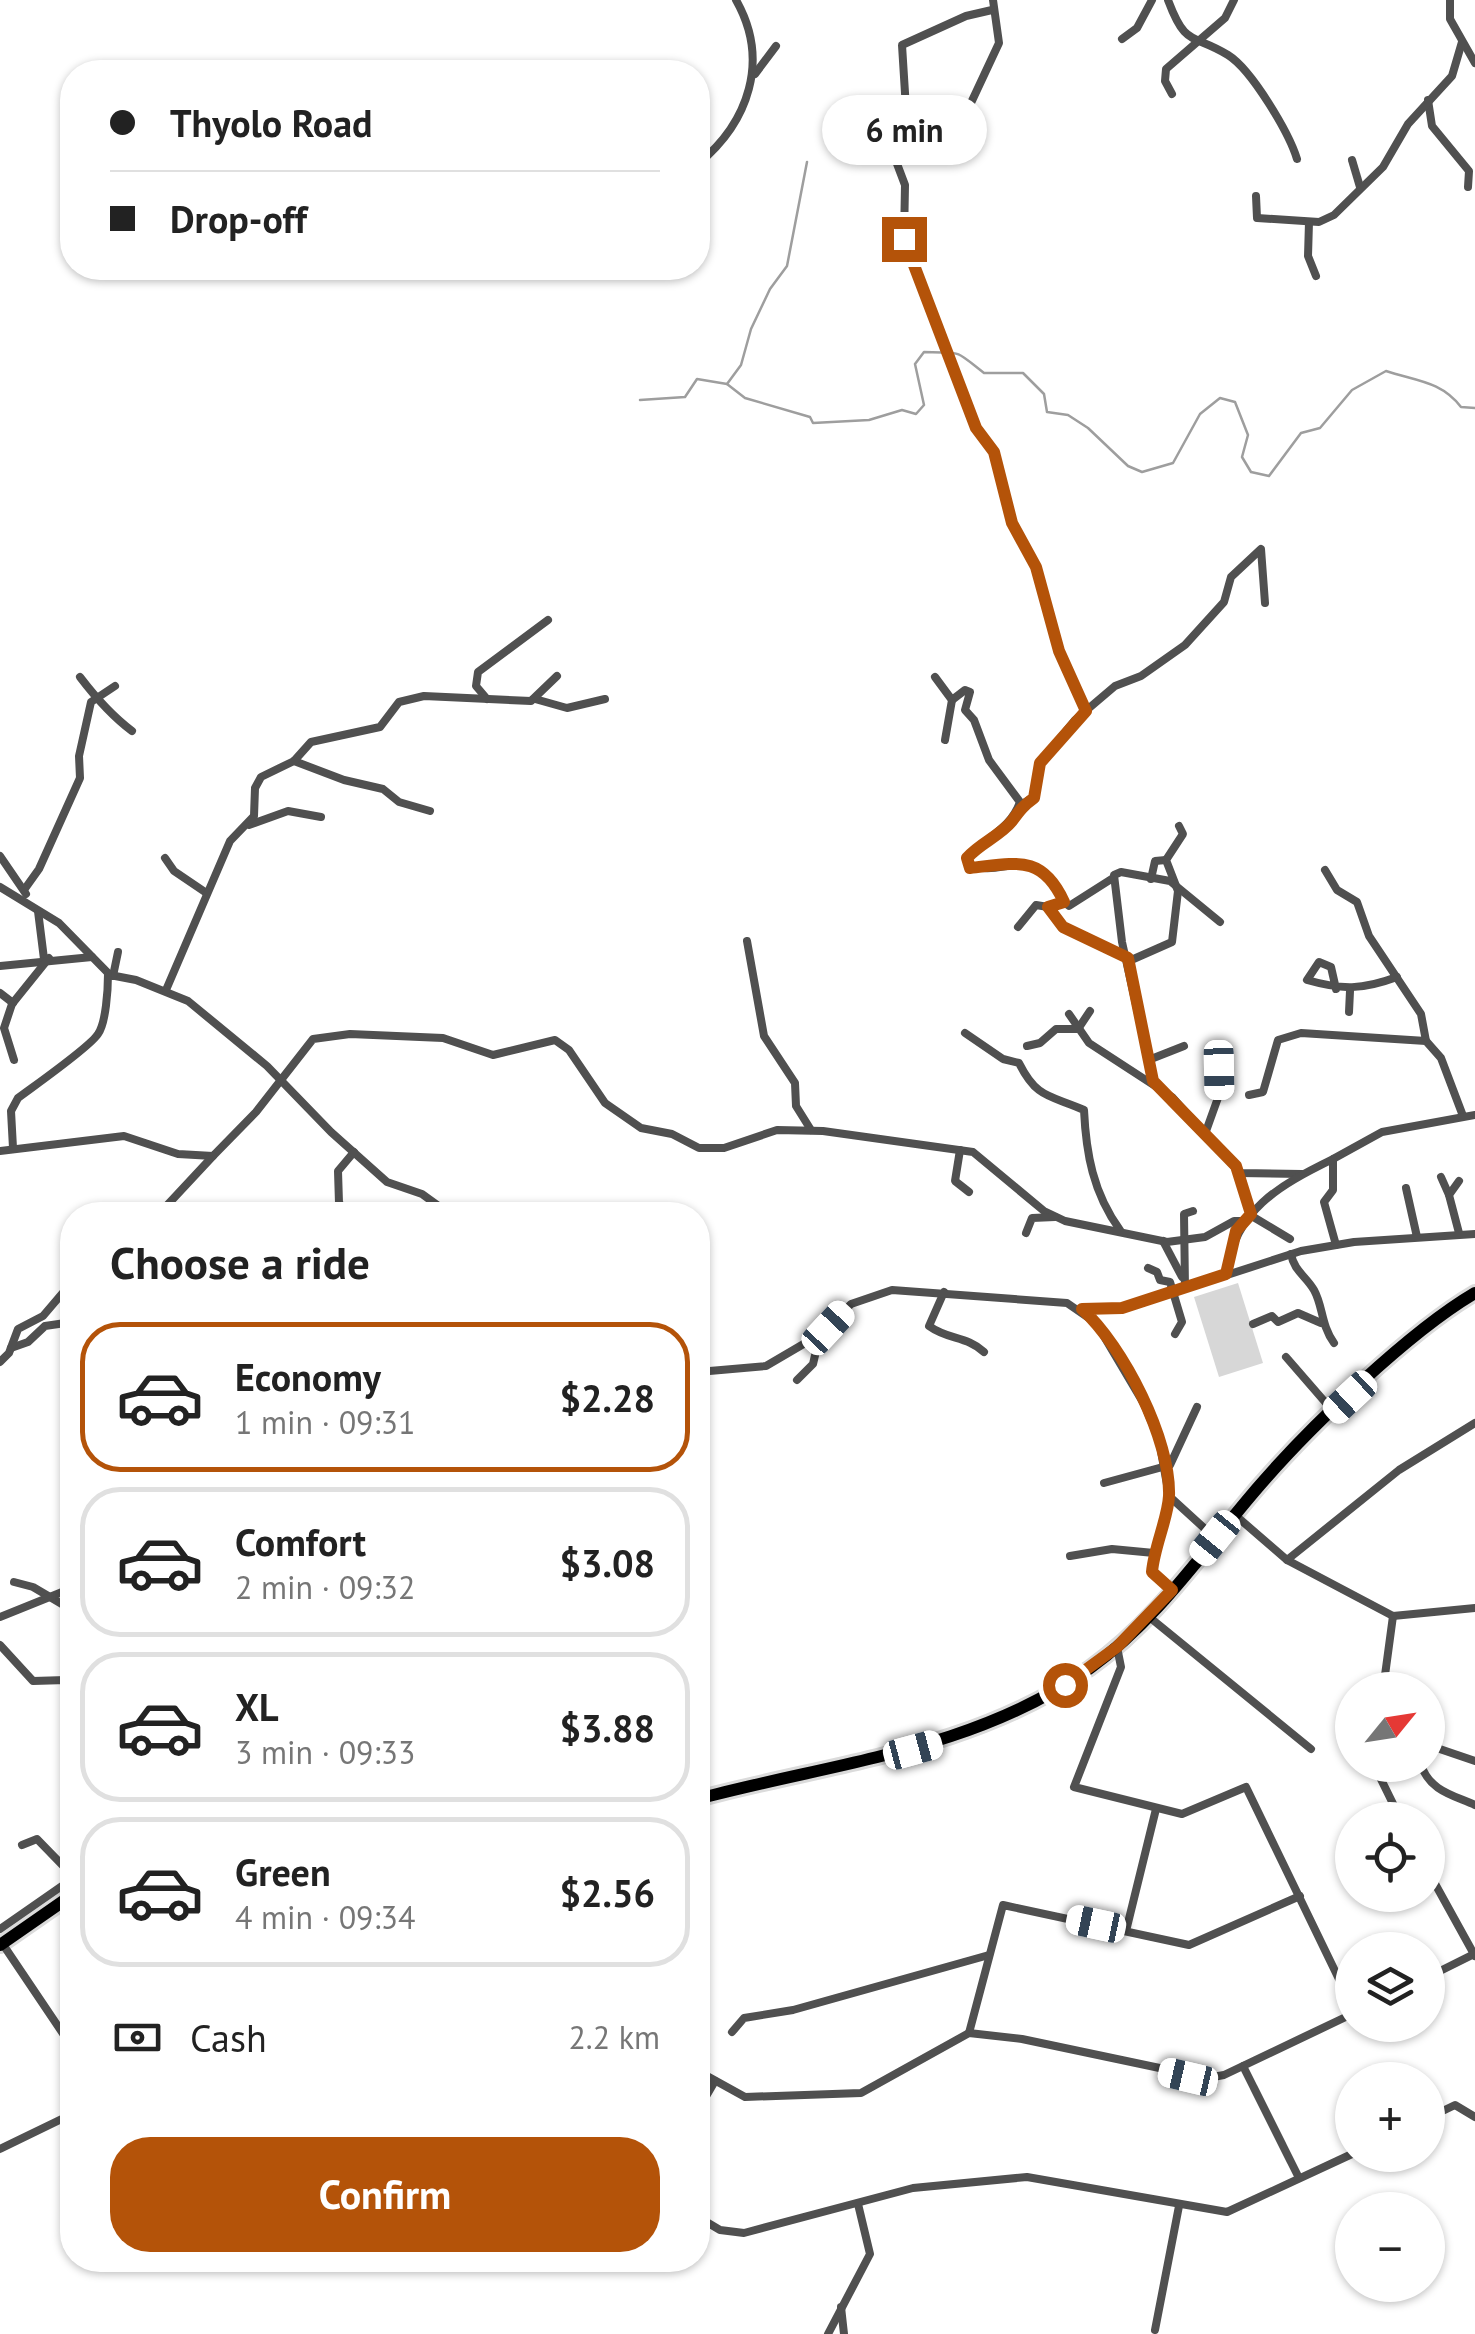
<!DOCTYPE html>
<html lang="en">
<head>
<meta charset="utf-8">
<style>
  :root { --surface:#fff; --page:#f2f2f2; --text:#222; --muted:#767676; --line:#e0e0e0; --accent:#b45309 }
  body { margin:0; font-family:"PT Sans",sans-serif; background:var(--page); color:var(--text); height:100vh; display:flex; flex-direction:column; font-size:38px; white-space:nowrap }
  * { box-sizing:border-box; margin:0 }
  p { font-size:32px; color:var(--muted) }
  .icon { flex:none; width:55px; height:55px; fill:none; stroke:currentColor; stroke-width:2; stroke-linecap:round; stroke-linejoin:round }
  .map { position:relative; flex:1; overflow:hidden }
  .details { position:absolute; left:60px; top:1202px; width:650px; height:1070px; display:flex; flex-direction:column; background:var(--surface); border-radius:40px; box-shadow:0 2px 8px #0004 }
  .details>* { flex:none }
  .hud { position:absolute; left:60px; top:60px; width:650px; height:220px; border-radius:40px; box-shadow:0 2px 8px #0004; display:grid; align-content:center; height:220px; padding:0 50px; background:var(--surface) }
  .needle { width:65px; rotate:60deg }
  .controls { position:absolute; left:1335px; top:1672px; display:grid; gap:20px }
  .controls a { display:grid; place-items:center; width:110px; height:110px; border-radius:50%; background:var(--surface); box-shadow:0 2px 8px #0004; font-size:50px }
  .end { position:absolute; width:45px; height:45px; margin:-22px; border:12px solid #b45309; background:#fff; box-shadow:0 0 0 5px #fff }
  .from { border-radius:50% }
  .bubble { position:absolute; height:70px; border-radius:35px; background:var(--surface); box-shadow:0 2px 8px #0004; font-size:32px; font-weight:700; line-height:70px; text-align:center }
  .car { position:absolute; width:30px; height:60px; margin:-30px -15px; border-radius:12px; box-shadow:0 0 8px 2px #0007; background:linear-gradient(#fff 24%,#345 0 40%,#fff 0 76%,#345 0 86%,#fff 0) }
  .hud b { display:flex; align-items:center; gap:35px; height:95px; font-size:38px }
  .hud b+b { border-top:2px solid var(--line) }
  .hud i { width:25px; height:25px; background:var(--text) }
  ul { padding:0; list-style:none }
  li { display:flex; align-items:center; gap:30px; height:150px; margin:0 20px 15px; padding:0 30px; border:5px solid var(--line); border-radius:40px }
  li div { flex:1 }
  li b { display:block; font-size:38px }
  li em { font-style:normal; font-weight:700 }
  li.current { border-color:var(--accent) }
  li>.icon { width:90px; height:90px; stroke-width:1.5 }
  h2 { padding:0 50px; font-size:45px; line-height:120px }
  .pay { display:flex; align-items:center; gap:25px; height:110px; padding:0 50px; font-size:38px }
  .pay p { margin-inline-start:auto }
  .button { display:flex; gap:20px; margin-top:auto; padding:20px 50px }
  .button a { flex:1; height:115px; border-radius:40px; background:var(--accent); color:#fff; font-size:40px; font-weight:700; line-height:115px; text-align:center }
  .map>svg:first-child { display:block }
</style>
</head>
<body>
<div class="map">
<svg width="1475" height="2334" viewBox="0 0 1475 2334">
  <rect width="100%" height="100%" fill="#fff"/>
  <path fill="#d7d7d7" d="M1238,1283L1263,1363L1219,1377L1194,1297Z"/>
  <g fill="none" stroke-linecap="round" stroke-linejoin="round">
    <g stroke="#9e9e9e" stroke-width="2.5">
      <path d="M727,384L745,398L810,417L813,423L869,420L902,410L916,414L924,405L915,364L924,352C964,354 952,348 984,373H1023L1044,394L1047,412L1068,415L1088,428L1128,466L1142,472L1173,463L1200,414L1220,398L1235,402L1248,435L1242,457L1251,472L1269,476L1301,433L1320,428L1352,390L1386,371C1416,381 1441,381 1461,407L1475,408"/>
      <path d="M640,400L685,397L697,379L727,384L741,365L751,329L770,289L787,266L807,162"/>
    </g>
    <g stroke="#dbdbdb" stroke-width="18">
      <g id="highway">
        <path d="M698,1799C831,1763 974,1751 1090,1668C1158,1620 1206,1547 1260,1485C1310,1427 1410,1331 1475,1293"/>
        <path d="M0,1945L72,1895"/>
      </g>
    </g>
    <g stroke="#505050" stroke-width="8">
      <path d="M993,0L999,43L963,120C937,135 916,110 891,104L881,109L879,116L905,185L904,239L973,423L994,452L1012,523L1036,567L1059,651L1086,711"/>
      <path d="M1168,0C1186,48 1192,33 1228,55C1252,70 1289,133 1297,159"/>
      <path d="M1450,0V19L1475,63"/>
      <path d="M1122,39L1137,28L1152,0"/>
      <path d="M755,74L776,46"/>
      <path d="M1172,94L1165,81L1166,69L1225,18L1234,0"/>
      <path d="M1428,100L1432,126L1469,171L1468,187"/>
      <path d="M906,109L902,45L966,16L992,10"/>
      <path d="M1352,160L1360,187"/>
      <path d="M698,164C749,122 770,60 736,0"/>
      <path d="M1256,196L1257,218L1319,222L1334,215L1383,167L1408,124L1452,76L1462,42"/>
      <path d="M1309,222L1308,256L1316,276"/>
      <path d="M80,677C96,698 112,716 132,731"/>
      <path d="M935,677L952,700L945,740"/>
      <path d="M487,699L476,686L478,672L548,620"/>
      <path d="M535,699L567,708L605,699"/>
      <path d="M952,700L965,690L970,692L965,710L974,720L989,760L1020,802C1010,830 985,837 967,858L968,864C1005,881 1033,836 1064,902L1048,907L1036,905L1018,927"/>
      <path d="M294,761L344,780L383,789L399,802L430,811"/>
      <path d="M1019,806L1034,797L1040,763L1075,720L1115,686L1141,676L1185,645L1224,602L1231,577L1261,549L1265,603"/>
      <path d="M249,825L288,811L321,817"/>
      <path d="M0,856L26,894"/>
      <path d="M165,858L174,871L205,892"/>
      <path d="M1325,870L1337,890L1357,902L1369,936L1421,1014L1426,1041"/>
      <path d="M1151,879L1155,861L1166,860"/>
      <path d="M0,887L59,923L110,975L136,980L188,1001L267,1066L331,1132L387,1182L422,1194L451,1215"/>
      <path d="M24,890L39,869L80,778L79,756L91,702L115,686"/>
      <path d="M1064,902L1069,906L1113,878"/>
      <path d="M1048,907L1063,927L1128,958"/>
      <path d="M38,911L44,959"/>
      <path d="M747,941L764,1036L795,1083L796,1106L811,1130"/>
      <path d="M1129,961L1172,942L1178,891L1166,860L1183,834L1179,826"/>
      <path d="M0,966L92,957"/>
      <path d="M113,976L118,952"/>
      <path d="M1336,989L1331,967L1319,962L1307,980C1342,990 1362,990 1397,977"/>
      <path d="M166,990L230,841L254,816L255,788L261,777L294,761L311,742L380,727L399,702L424,696L531,701L557,676"/>
      <path d="M0,993L13,1003"/>
      <path d="M1349,1012L1350,991"/>
      <path d="M1069,1014L1089,1043L1172,1097L1240,1173L1302,1174"/>
      <path d="M965,1033L1003,1059L1019,1063C1037,1099 1050,1095 1084,1110C1086,1153 1093,1193 1120,1230"/>
      <path d="M1027,1046L1040,1043L1056,1029H1078L1090,1011"/>
      <path d="M1151,1059L1184,1046"/>
      <path d="M14,1060L4,1028L12,1004L49,958"/>
      <path d="M1153,1081L1122,942L1114,875L1121,872L1170,881L1220,922"/>
      <path d="M1249,1095L1263,1092L1278,1040L1301,1033L1426,1041L1441,1058L1463,1116"/>
      <path d="M1205,1134L1219,1095V1070"/>
      <path d="M13,1148L11,1111L18,1098C34,1086 90,1047 98,1034C106,1023 108,989 108,974"/>
      <path d="M960,1150L955,1181L969,1192"/>
      <path d="M0,1151L124,1136L178,1154L213,1156L256,1112L313,1039L350,1034L443,1038L493,1055L555,1040L569,1050L605,1103L641,1128L672,1134L699,1148H724L777,1130L823,1131L973,1152L1044,1211L1065,1221L1167,1242L1205,1237L1234,1221H1242"/>
      <path d="M1240,1173L1251,1214"/>
      <path d="M1441,1177L1449,1195"/>
      <path d="M1406,1188L1417,1237"/>
      <path d="M158,1215L213,1156"/>
      <path d="M350,1215L339,1203L338,1171L354,1152"/>
      <path d="M1250,1215L1290,1239"/>
      <path d="M1026,1233L1032,1218L1055,1217"/>
      <path d="M1459,1233L1449,1195L1459,1181"/>
      <path d="M1163,1241L1182,1277"/>
      <path d="M1336,1245L1324,1202L1333,1190V1159L1382,1132L1475,1115"/>
      <path d="M1291,1254C1294,1271 1306,1276 1314,1290C1323,1306 1321,1325 1334,1343"/>
      <path d="M1148,1268L1157,1272L1160,1280L1170,1282L1182,1322L1175,1334"/>
      <path d="M1226,1274C1235,1210 1278,1186 1333,1159"/>
      <path d="M1185,1288L1184,1214L1193,1211"/>
      <path d="M944,1292L929,1326C948,1340 967,1336 984,1352"/>
      <path d="M1082,1309H1122L1301,1251L1354,1242L1475,1234"/>
      <path d="M1253,1324L1272,1316L1278,1322L1298,1313L1321,1323"/>
      <path d="M11,1348L28,1342L45,1326L72,1322"/>
      <path d="M1286,1357L1332,1410"/>
      <path d="M0,1362L9,1353L18,1329L43,1316L72,1282"/>
      <path d="M698,1372L766,1366L824,1332L851,1304L892,1290L1067,1303L1096,1323L1144,1404L1159,1440L1169,1496L1215,1538"/>
      <path d="M797,1380L813,1364L820,1334"/>
      <path d="M1104,1483L1170,1465L1197,1407"/>
      <path d="M1169,1496L1152,1572L1171,1590"/>
      <path d="M1235,1515L1287,1560L1393,1616L1475,1608"/>
      <path d="M1070,1556L1112,1549L1154,1553"/>
      <path d="M1287,1560L1399,1470L1475,1423"/>
      <path d="M14,1582L33,1587L72,1610"/>
      <path d="M1148,1616L1311,1749"/>
      <path d="M0,1617L72,1588"/>
      <path d="M0,1645L33,1681L66,1680L72,1688"/>
      <path d="M1117,1647L1121,1667L1074,1787L1182,1814L1246,1787L1352,2006"/>
      <path d="M1383,1690L1393,1616"/>
      <path d="M1428,1745L1475,1761"/>
      <path d="M1374,1765L1401,1820"/>
      <path d="M1421,1765C1430,1791 1453,1795 1475,1805"/>
      <path d="M22,1845L37,1839L72,1875"/>
      <path d="M1428,1871L1475,1956"/>
      <path d="M0,1929L72,1879"/>
      <path d="M1126,1931L1156,1809"/>
      <path d="M2,1943L72,2047"/>
      <path d="M1428,1977L1474,1954"/>
      <path d="M732,2032L744,2018L793,2010L989,1955"/>
      <path d="M969,2033L1003,1905L1189,1945L1300,1896"/>
      <path d="M1243,2066L1299,2178"/>
      <path d="M698,2071L745,2097L861,2093L969,2033L1022,2039L1207,2078L1224,2075L1352,2014"/>
      <path d="M698,2110L715,2081"/>
      <path d="M1428,2118L1455,2105L1475,2117"/>
      <path d="M0,2149L72,2114"/>
      <path d="M698,2217L720,2230L744,2233L913,2188L1027,2177L1227,2212L1352,2154"/>
      <path d="M841,2307L844,2334"/>
      <path d="M1155,2330L1179,2206"/>
      <path d="M828,2334L870,2254L858,2204"/>
    </g>
    <use href="#highway" stroke="#000" stroke-width="12"/>
  </g>
  <g fill="none" stroke-linecap="round" stroke-linejoin="round">
    <path stroke="#b45309" stroke-width="12" d="M904,239L976,428L994,452L1012,523L1036,567L1059,651L1086,711L1040,763L1034,798C1023,806 1020,810 1012,821C1000,836 980,843 967,858L970,868C1016,863 1042,854 1064,902L1048,907L1063,927L1128,958L1153,1081L1236,1166L1251,1214L1236,1231L1226,1274L1122,1308L1082,1309C1123,1346 1171,1440 1169,1496C1168,1518 1154,1547 1152,1572L1172,1590L1117,1647L1065,1685"/>
  </g>
</svg>
<div class="controls">
<a><svg class="needle" viewBox="-14 -14 28 28"><path d="M0-13l5 13h-10z" fill="#e53935"/><path d="M0 13l5-13h-10z" fill="#767676"/></svg></a>
<a><svg class="icon" aria-label="locate" viewBox="0 0 24 24"><circle cx="12" cy="12" r="6"/><path d="M12 2v4M12 18v4M2 12h4M18 12h4"/></svg></a>
<a><svg class="icon" aria-label="layers" viewBox="0 0 24 24"><path d="M12 4l9 5-9 5-9-5zM3 14l9 5 9-5"/></svg></a>
<a>+</a>
<a>−</a>
</div>
<i class="end from" style="left:1065px;top:1685px"></i>
<i class="end" style="left:904px;top:239px"></i>
<div class="bubble" style="left:822px;top:95px;width:165px">6 min</div>
<i class="car" style="left:1219px;top:1070px;rotate:179deg"></i>
<i class="car" style="left:828px;top:1328px;rotate:43deg"></i>
<i class="car" style="left:1350px;top:1397px;rotate:227deg"></i>
<i class="car" style="left:1215px;top:1538px;rotate:219deg"></i>
<i class="car" style="left:913px;top:1750px;rotate:75deg"></i>
<i class="car" style="left:1096px;top:1924px;rotate:282deg"></i>
<i class="car" style="left:1188px;top:2077px;rotate:283deg"></i>
<div class="hud">
<b><i class="from"></i>Thyolo Road</b>
<b><i></i>Drop-off</b>
</div>
<section class="details">
<h2>Choose a ride</h2>
<ul>
<li class="current"><svg class="icon" aria-label="car" viewBox="0 0 24 24"><path d="M5 17H2v-5l4-1 3-4h7l3 4 3 1v5h-3M9 17h6M6 11h13"/><circle cx="7" cy="17" r="2"/><circle cx="17" cy="17" r="2"/></svg><div><b>Economy</b><p>1 min · 09:31</p></div><em>$2.28</em></li>
<li><svg class="icon" aria-label="car" viewBox="0 0 24 24"><path d="M5 17H2v-5l4-1 3-4h7l3 4 3 1v5h-3M9 17h6M6 11h13"/><circle cx="7" cy="17" r="2"/><circle cx="17" cy="17" r="2"/></svg><div><b>Comfort</b><p>2 min · 09:32</p></div><em>$3.08</em></li>
<li><svg class="icon" aria-label="car" viewBox="0 0 24 24"><path d="M5 17H2v-5l4-1 3-4h7l3 4 3 1v5h-3M9 17h6M6 11h13"/><circle cx="7" cy="17" r="2"/><circle cx="17" cy="17" r="2"/></svg><div><b>XL</b><p>3 min · 09:33</p></div><em>$3.88</em></li>
<li><svg class="icon" aria-label="car" viewBox="0 0 24 24"><path d="M5 17H2v-5l4-1 3-4h7l3 4 3 1v5h-3M9 17h6M6 11h13"/><circle cx="7" cy="17" r="2"/><circle cx="17" cy="17" r="2"/></svg><div><b>Green</b><p>4 min · 09:34</p></div><em>$2.56</em></li>
</ul>
<div class="pay"><svg class="icon" aria-label="cash" viewBox="0 0 24 24"><path d="M3 7h18v10H3z"/><circle cx="12" cy="12" r="2"/></svg>Cash<p>2.2 km</p></div>
<div class="button"><a>Confirm</a></div>
</section>
</div>
</body>
</html>
